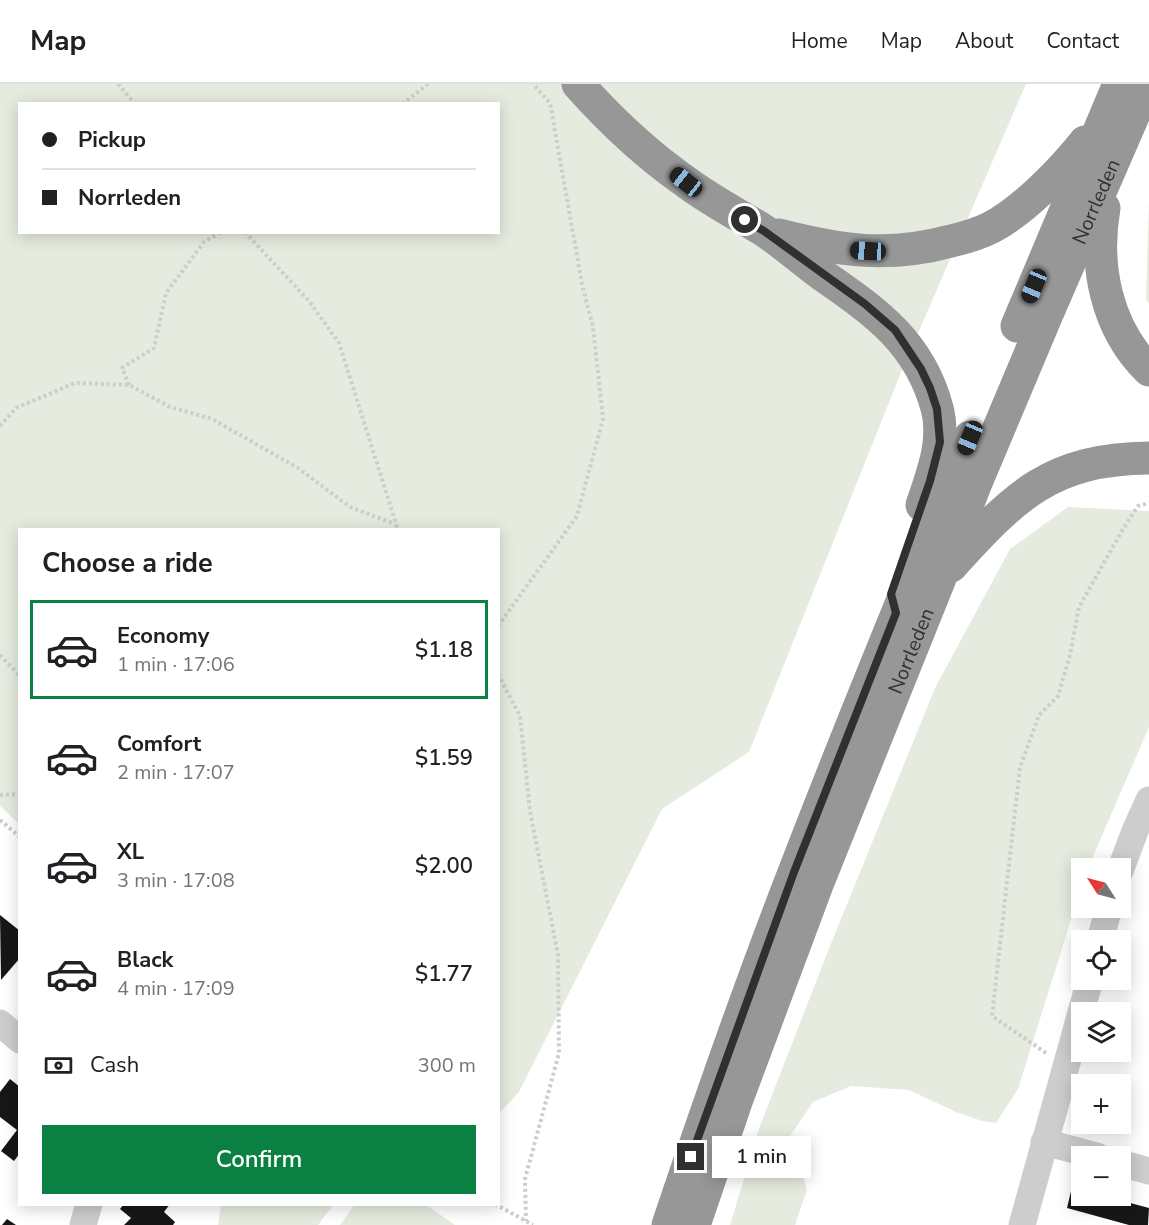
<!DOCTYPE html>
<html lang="en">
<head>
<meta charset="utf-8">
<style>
  :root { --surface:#fff; --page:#f6f6f6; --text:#202124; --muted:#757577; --line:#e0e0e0; --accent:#0b8043 }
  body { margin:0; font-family:"Nunito Sans",sans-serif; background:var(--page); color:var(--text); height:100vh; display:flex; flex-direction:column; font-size:22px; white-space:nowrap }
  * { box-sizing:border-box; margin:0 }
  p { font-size:20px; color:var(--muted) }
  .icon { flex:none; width:33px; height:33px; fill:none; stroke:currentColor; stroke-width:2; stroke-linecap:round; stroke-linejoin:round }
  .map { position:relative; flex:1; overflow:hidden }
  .sheet { position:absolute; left:18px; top:444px; width:482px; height:678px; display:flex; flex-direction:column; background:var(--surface); border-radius:0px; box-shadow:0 3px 15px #0003 }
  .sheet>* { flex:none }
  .top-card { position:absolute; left:18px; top:18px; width:482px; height:132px; border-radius:0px; box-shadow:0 3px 15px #0003; display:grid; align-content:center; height:132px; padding:0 24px; background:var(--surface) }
  .needle { width:39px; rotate:306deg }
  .buttons { position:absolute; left:1071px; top:774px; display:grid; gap:12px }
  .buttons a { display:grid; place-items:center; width:60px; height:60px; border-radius:0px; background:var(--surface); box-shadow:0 3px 15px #0003; font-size:30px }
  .end { position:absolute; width:27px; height:27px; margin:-14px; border:8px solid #303030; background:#fff; box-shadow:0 0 0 3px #fff }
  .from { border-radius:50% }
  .bubble { position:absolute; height:42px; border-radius:0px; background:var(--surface); box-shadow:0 3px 15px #0003; font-size:20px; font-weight:600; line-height:42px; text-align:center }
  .car { position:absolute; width:18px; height:36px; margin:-18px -9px; border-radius:8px; box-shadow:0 0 4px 2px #0007; background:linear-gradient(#222 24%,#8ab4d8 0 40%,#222 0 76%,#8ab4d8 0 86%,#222 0) }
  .top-card b { display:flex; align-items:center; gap:21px; height:57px; font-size:22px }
  .top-card b+b { border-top:2px solid var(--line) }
  .top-card i { width:15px; height:15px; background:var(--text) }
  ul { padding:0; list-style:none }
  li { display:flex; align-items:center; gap:18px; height:99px; margin:0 12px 9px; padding:0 12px; border:3px solid transparent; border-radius:0px }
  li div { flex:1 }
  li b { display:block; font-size:22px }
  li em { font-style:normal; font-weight:600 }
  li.current { border-color:var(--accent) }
  li>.icon { width:54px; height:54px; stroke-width:1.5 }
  h2 { padding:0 24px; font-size:27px; line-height:72px }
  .pay { display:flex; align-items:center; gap:15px; height:66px; padding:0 24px; font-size:22px }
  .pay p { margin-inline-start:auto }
  .button { display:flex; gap:12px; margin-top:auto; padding:12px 24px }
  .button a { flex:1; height:69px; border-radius:0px; background:var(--accent); color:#fff; font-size:24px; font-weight:600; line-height:69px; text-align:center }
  header { display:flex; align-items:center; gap:36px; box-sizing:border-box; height:84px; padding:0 30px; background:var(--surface); border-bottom:2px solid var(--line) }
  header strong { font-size:28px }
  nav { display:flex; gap:33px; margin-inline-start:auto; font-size:21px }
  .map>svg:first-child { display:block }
</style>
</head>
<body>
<header>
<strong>Map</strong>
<nav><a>Home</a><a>Map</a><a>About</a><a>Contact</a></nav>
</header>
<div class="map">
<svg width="1149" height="1141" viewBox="0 0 1149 1141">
  <rect width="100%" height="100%" fill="#fff"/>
  <g fill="#e5ecdf" fill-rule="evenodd">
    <path d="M0,0H1026L902,286L749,668L662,725L519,1008L498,1031V446H20L19,740L0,722ZM20,20H498V148H20Z"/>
    <path d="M1149,117V219L1146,216Z"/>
    <path d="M1068,423L1149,427V643L1088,784H1082L1081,804L1018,1005L996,1039L982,1037L956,1028L909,1006L851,1002L813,1018L790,1052L807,1106L795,1141H730L760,1042L830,862L935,604L1010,465Z"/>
    <path d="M355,1120L426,1121L455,1141H340Z"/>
    <path d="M221,1121V1120L333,1121L318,1141H218Z"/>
  </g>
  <g fill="#171717">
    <path d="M0,831L20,847V874L1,896Z"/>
    <path d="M10,995L20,1003V1069L14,1077L1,1067L17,1046L0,1033V1008Z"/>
    <path d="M1072,1103L1082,1105V1112H1104L1149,1124L1148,1141H1129L1067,1124Z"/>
    <path d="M124,1120H170L164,1128L175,1138L173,1141H124L131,1134L120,1125Z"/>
    <path d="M7,1135L16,1141H2Z"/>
  </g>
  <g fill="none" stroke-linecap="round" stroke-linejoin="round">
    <g stroke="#cdcdcd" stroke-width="4" stroke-dasharray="3 3" stroke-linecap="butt">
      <path d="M118,0L135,20"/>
      <path d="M402,20L428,0"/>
      <path d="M245,148L309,217L339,259L398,446"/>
      <path d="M129,301L122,284L154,264L166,209L204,158L221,148"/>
      <path d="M0,342L16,324L75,299L129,301L170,323L212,335L298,384L350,423L395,440"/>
      <path d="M498,542L577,432L603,335L593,243L582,200L550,19L533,0"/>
      <path d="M0,571L20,592"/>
      <path d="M498,590L520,632L530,727L558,871L559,969L525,1095L526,1137"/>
      <path d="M0,711L20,710"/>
      <path d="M0,736L20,753"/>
      <path d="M1046,969L992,932L1020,683L1039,631L1058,612L1070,571L1079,523L1123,445L1138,422L1149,419"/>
      <path d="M495,1120L533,1141"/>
    </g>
    <g stroke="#cdcdcd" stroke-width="27">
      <path d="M1120,787L1135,747L1149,716"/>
      <path d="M1100,856L1109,824"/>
      <path d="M0,939L20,956"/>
      <path d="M1044,1058L1097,1072"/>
      <path d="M1120,1079L1149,1087"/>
      <path d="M83,1141L89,1120"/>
      <path d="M1022,1141L1090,896"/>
    </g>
    <g stroke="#979797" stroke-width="33">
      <path d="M578,0C610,36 646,70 686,98C710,116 737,130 763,146C783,159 802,176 821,190C874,227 919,257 937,324C946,357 932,391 922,421"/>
      <path d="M1104,124C1094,181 1106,244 1149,286"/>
      <path d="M779,151C841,167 888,174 951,157C964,154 978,150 990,144C1022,128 1063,86 1085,58"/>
      <path d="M1017,242L1119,0"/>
      <path d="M951,482C1015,412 1050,375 1149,374"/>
      <path d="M668,1141C708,1022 749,904 795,786C851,641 910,497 970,353"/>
      <path id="s1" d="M694,1141L737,1015L818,798L940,494L975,401L1047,230L1147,0"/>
    </g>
  </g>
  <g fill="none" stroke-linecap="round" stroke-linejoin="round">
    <path stroke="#303030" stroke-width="8" d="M691,1073L794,788L896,529L891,510L930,397L940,358L937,325L930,304L921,285L895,246L865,220L764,147L745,136"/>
  </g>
  <g text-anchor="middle" stroke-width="6" stroke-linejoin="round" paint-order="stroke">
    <g font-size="20" fill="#303030" stroke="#fff">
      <text dy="7" stroke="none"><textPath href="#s1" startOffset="1100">Norrleden</textPath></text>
      <text dy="7" stroke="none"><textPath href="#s1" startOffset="614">Norrleden</textPath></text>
    </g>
  </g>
</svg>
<div class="buttons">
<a><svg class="needle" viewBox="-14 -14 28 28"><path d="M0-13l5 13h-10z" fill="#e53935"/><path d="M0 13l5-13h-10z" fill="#757577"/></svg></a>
<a><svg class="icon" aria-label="locate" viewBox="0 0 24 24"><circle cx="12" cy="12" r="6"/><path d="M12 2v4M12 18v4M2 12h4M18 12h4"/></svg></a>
<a><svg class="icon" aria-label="layers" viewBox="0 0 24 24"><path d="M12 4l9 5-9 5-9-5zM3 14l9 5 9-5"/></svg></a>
<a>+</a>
<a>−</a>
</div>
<i class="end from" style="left:745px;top:136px"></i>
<i class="end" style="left:691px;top:1073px"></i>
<div class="bubble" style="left:712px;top:1052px;width:99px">1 min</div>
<i class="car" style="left:686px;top:98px;rotate:308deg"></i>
<i class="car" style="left:868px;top:167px;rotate:273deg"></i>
<i class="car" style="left:1034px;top:202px;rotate:203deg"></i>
<i class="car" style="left:970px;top:354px;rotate:203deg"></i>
<div class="top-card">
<b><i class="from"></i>Pickup</b>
<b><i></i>Norrleden</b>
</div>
<section class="sheet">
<h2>Choose a ride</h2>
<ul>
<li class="current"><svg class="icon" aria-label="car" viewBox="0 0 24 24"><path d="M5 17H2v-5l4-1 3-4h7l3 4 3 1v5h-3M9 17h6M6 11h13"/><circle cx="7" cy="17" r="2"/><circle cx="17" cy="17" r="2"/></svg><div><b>Economy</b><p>1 min · 17:06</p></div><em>$1.18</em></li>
<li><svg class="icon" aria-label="car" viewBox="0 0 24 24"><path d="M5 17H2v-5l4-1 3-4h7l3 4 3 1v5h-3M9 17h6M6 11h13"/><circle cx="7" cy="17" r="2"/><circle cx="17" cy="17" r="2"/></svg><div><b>Comfort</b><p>2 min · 17:07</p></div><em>$1.59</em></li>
<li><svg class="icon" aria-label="car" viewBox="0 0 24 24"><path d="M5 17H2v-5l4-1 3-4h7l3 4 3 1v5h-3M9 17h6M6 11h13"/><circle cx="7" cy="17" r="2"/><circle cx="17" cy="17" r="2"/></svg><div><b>XL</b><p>3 min · 17:08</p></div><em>$2.00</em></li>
<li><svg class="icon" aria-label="car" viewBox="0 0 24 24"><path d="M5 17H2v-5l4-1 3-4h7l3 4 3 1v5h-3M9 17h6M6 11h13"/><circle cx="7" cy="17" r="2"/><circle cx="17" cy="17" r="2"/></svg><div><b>Black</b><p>4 min · 17:09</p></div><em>$1.77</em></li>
</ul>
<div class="pay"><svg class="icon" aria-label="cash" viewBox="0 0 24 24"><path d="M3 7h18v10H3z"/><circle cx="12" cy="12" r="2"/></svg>Cash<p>300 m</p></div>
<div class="button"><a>Confirm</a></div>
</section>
</div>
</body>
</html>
